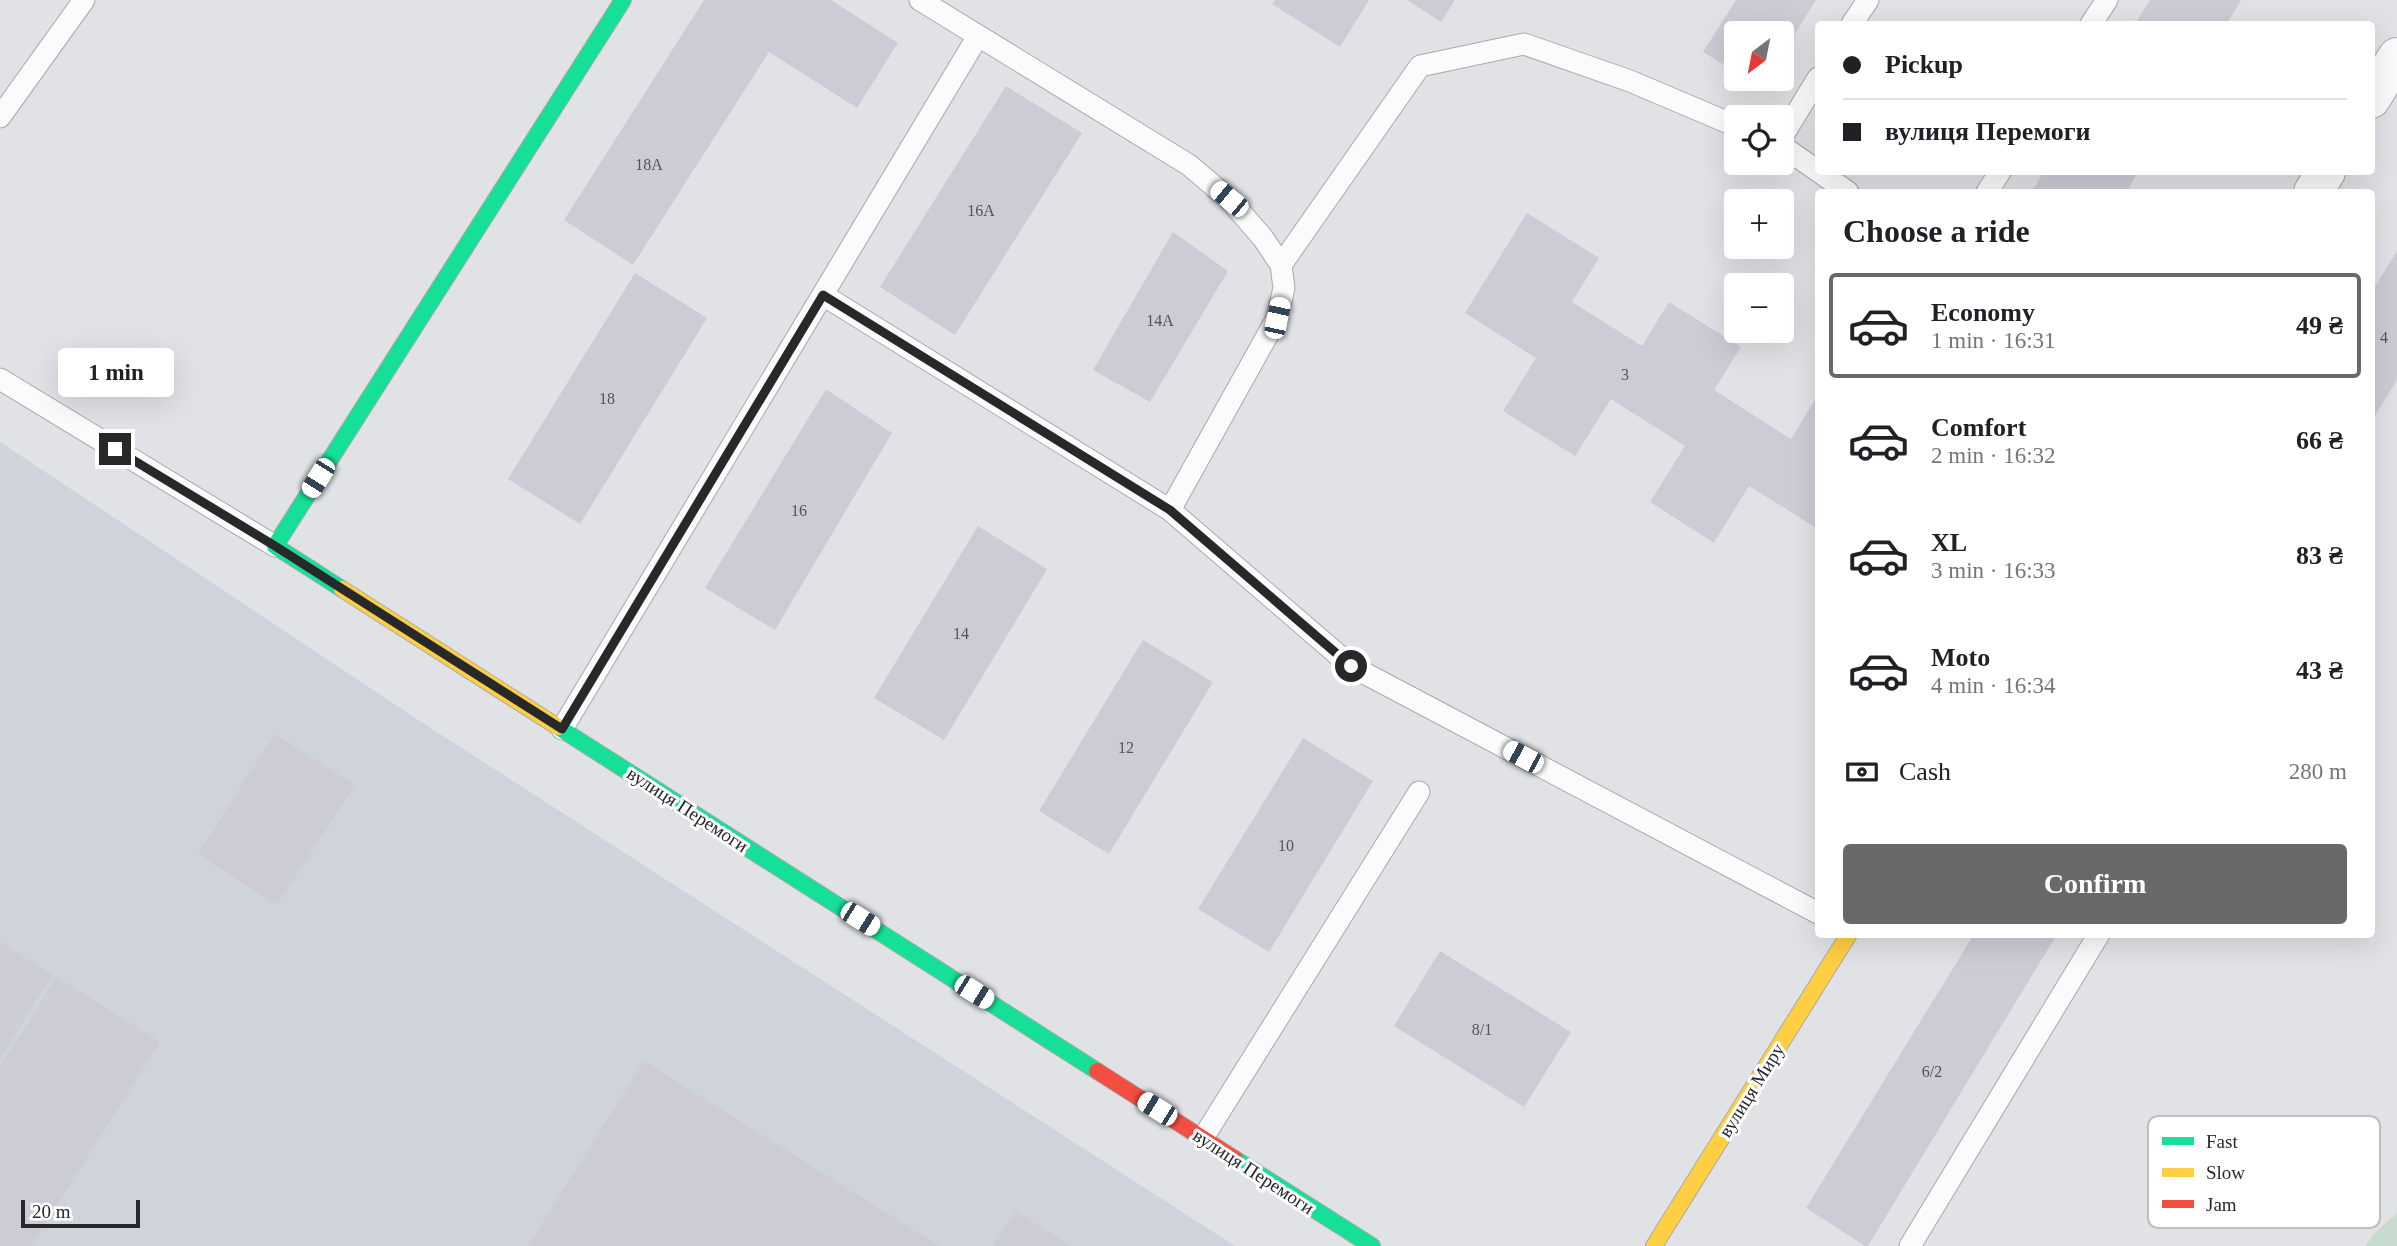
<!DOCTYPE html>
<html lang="en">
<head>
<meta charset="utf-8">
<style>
  :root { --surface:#fff; --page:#f2f2f2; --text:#202124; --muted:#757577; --line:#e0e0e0; --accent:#68696b }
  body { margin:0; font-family:Georgia,serif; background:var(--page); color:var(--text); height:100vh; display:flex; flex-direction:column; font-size:26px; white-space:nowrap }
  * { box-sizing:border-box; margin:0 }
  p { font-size:23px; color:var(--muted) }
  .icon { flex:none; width:38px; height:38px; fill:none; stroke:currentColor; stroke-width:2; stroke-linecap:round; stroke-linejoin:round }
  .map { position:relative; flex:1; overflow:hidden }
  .panel { position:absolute; left:1815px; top:189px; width:560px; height:749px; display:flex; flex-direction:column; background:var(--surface); border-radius:7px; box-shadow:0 7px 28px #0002 }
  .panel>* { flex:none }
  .hud { position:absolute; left:1815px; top:21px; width:560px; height:154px; border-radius:7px; box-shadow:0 7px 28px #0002; display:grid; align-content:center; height:154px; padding:0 28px; background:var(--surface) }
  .needle { width:46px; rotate:212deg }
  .tools { position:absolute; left:1724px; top:21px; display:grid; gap:14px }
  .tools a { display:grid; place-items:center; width:70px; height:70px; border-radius:7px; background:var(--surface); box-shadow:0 7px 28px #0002; font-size:35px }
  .scale { position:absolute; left:21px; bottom:18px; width:119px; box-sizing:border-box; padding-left:7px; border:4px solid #27282a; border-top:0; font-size:19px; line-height:24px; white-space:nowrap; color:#27282a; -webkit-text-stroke:5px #fff; paint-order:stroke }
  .end { position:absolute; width:32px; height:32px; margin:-16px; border:9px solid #27282a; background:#fff; box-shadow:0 0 0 4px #fff }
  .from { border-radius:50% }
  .bubble { position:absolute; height:49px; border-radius:7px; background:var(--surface); box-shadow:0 7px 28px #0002; font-size:23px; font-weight:700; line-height:49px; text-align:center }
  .car { position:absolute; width:21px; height:42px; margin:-21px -10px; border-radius:9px; box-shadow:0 0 5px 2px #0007; background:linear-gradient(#fff 24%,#345 0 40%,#fff 0 76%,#345 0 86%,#fff 0) }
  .hud b { display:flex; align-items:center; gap:24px; height:66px; font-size:26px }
  .hud b+b { border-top:2px solid var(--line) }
  .hud i { width:18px; height:18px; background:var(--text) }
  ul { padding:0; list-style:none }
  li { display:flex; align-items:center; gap:21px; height:105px; margin:0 14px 10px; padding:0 14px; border:4px solid transparent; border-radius:7px }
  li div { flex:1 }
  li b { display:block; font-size:26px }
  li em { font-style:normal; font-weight:700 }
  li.on { border-color:var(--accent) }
  li>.icon { width:63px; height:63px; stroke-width:1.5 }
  h2 { padding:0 28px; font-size:32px; line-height:84px }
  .pay { display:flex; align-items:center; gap:18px; height:77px; padding:0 28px; font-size:26px }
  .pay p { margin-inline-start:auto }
  .primary-button { display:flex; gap:14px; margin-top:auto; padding:14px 28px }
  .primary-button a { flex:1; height:80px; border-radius:7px; background:var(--accent); color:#fff; font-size:28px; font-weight:700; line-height:80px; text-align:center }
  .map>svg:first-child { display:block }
</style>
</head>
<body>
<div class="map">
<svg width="2397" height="1246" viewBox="0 0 2397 1246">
  <rect width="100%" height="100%" fill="#e1e2e5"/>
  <path fill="#cfd3db" d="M0,442L426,725L1235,1246H0Z"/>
  <path fill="#c6dace" d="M2397,1213V1246H2365L2375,1233Z"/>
  <g fill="#cdccd6">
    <path d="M704,0H831L898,43L857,108L769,52L633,265L564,220Z"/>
    <path d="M1275,0H1369L1340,47L1272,4Z"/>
    <path d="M1407,0H1455L1441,22Z"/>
    <path d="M1736,0H1816L1782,54V33H1736V72L1703,52Z"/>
    <path d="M2150,0H2241L2227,24H2135Z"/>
    <path d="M1006,86L1082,133L955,335L880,287Z"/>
    <path d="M2044,172H2138L2126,192H2031Z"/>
    <path d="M1527,213L1599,258L1572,302L1642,346L1669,302L1741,347L1714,390L1791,439L1818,395V529L1749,486L1714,543L1650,502L1685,446L1611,399L1575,456L1503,411L1536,358L1465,313Z"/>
    <path d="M1173,232L1228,271L1150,402L1093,370Z"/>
    <path d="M2397,251V380L2371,422V293Z"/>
    <path d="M635,273L707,318L580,524L508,479Z"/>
    <path d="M826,389L892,433L775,630L705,588Z"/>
    <path d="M978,526L1047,569L944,740L874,698Z"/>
    <path d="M1143,640L1213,682L1109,854L1039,811Z"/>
    <path d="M275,734L355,785L277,905L198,854Z"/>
    <path d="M1303,738L1373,781L1269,952L1198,909Z"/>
    <path d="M1974,934H2057L1868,1246H1865L1806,1208Z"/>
    <path d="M0,942L52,975L0,1058Z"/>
    <path d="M1440,951L1571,1032L1524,1107L1394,1026Z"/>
    <path d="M57,977L160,1042L31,1246H0V1068Z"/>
    <path d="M644,1061L939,1246H528Z"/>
    <path d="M1016,1211L1071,1246H993Z"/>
  </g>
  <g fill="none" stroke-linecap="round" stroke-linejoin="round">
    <g stroke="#a8a9ab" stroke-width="23">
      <g id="lane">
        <path d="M920,0L1189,165L1229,199L1263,238L1281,265L1284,288L1277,318L1170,510"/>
        <path d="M1852,24L1868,0"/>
        <path d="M2091,24L2107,0"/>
        <path d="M0,117L84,0"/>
        <path d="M1782,137L1818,78"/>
        <path d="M1782,146L1848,192"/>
        <path d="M1987,192L2000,172"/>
        <path d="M1281,265L1420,66L1524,44L1630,81L1736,126"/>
        <path d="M823,295L1170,510L1351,666L1818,913"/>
        <path d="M0,379L275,546"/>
        <path d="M562,729L978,36"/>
        <path d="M1203,1138L1419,792"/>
        <path d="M1910,1246L2099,934"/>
      </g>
    </g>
    <g stroke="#a8a9ab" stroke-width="40">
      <g id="street">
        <path d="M2371,99L2397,57"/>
        <path d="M2313,192L2326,172"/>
      </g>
    </g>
    <g stroke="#a8a9ab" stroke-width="18">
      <g id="fast">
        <path d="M342,589L275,546L623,0"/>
        <path d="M558,727L1097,1071"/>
        <path d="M1235,1159L1372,1246"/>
      </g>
    </g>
    <g stroke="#a8a9ab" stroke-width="18">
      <g id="slow">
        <path d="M342,589L558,727"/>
        <path d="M1654,1246L1849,934"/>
      </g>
    </g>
    <g stroke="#a8a9ab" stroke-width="18">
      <path id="jam" d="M1097,1071L1235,1159"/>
    </g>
    <use href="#lane" stroke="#fafbfb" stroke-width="21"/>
    <use href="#street" stroke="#fafbfb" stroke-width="38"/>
    <use href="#fast" stroke="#16e098" stroke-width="16"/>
    <use href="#slow" stroke="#ffcf43" stroke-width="16"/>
    <use href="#jam" stroke="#f24e42" stroke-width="16"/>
    <g stroke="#d4d4d5" stroke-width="5" stroke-dasharray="9 9" stroke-linecap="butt">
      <path d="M0,673L195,789"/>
      <path d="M0,801L133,889L251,974"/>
    </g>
  </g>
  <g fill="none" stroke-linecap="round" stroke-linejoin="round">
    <path stroke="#27282a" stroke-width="9" d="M115,449L275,546L562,729L823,295L1170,510L1351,666"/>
  </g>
  <g text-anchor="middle" stroke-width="6" stroke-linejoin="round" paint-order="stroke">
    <g font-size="16" fill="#525357">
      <text x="649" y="170">18А</text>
      <text x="981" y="216">16А</text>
      <text x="1160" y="326">14А</text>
      <text x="2384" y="343">4</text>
      <text x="1625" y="380">3</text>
      <text x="607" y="404">18</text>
      <text x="799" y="516">16</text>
      <text x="961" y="639">14</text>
      <text x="1126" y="753">12</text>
      <text x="1286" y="851">10</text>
      <text x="1482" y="1035">8/1</text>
      <text x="1932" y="1077">6/2</text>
    </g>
    <g font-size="19" fill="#27282a" stroke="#fff">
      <text transform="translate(688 809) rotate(33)" y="7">вулиця Перемоги</text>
      <text transform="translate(1751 1090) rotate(-58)" y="7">вулиця Миру</text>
      <text transform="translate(1254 1171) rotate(33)" y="7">вулиця Перемоги</text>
    </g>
  </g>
  <rect x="2148" y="1116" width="232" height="112" rx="10" fill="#fff" stroke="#bebebf" stroke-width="2"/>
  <rect x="2162" y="1137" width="32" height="8" fill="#16e098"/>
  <rect x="2162" y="1168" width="32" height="9" fill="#ffcf43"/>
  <rect x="2162" y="1200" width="32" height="8" fill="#f24e42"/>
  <g font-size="19" fill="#27282a">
    <text x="2206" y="1148">Fast</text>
    <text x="2206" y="1179">Slow</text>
    <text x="2206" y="1211">Jam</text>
  </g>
</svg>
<div class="tools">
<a><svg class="needle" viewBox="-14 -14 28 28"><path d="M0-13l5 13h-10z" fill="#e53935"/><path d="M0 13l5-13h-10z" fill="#757577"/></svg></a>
<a><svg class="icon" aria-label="locate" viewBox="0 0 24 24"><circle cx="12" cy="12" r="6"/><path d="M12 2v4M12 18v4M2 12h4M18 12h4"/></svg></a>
<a>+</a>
<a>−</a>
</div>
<div class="scale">20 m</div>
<i class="end from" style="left:1351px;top:666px"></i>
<i class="end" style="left:115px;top:449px"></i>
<div class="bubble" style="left:58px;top:348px;width:116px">1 min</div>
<i class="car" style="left:1229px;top:199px;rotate:310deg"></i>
<i class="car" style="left:1277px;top:318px;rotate:12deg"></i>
<i class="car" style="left:318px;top:478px;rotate:212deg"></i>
<i class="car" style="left:1523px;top:757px;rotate:298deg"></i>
<i class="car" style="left:860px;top:919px;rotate:122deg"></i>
<i class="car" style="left:974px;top:992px;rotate:122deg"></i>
<i class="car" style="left:1157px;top:1109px;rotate:302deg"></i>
<div class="hud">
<b><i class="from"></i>Pickup</b>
<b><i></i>вулиця Перемоги</b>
</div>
<section class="panel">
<h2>Choose a ride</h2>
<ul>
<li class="on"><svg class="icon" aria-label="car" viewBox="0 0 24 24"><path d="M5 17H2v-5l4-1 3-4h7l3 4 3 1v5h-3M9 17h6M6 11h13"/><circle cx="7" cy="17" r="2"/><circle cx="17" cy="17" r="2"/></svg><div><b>Economy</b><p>1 min · 16:31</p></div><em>49 ₴</em></li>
<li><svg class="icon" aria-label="car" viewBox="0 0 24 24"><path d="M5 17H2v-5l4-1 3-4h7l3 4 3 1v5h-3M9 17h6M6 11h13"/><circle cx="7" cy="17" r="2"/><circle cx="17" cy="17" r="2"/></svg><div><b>Comfort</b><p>2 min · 16:32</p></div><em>66 ₴</em></li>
<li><svg class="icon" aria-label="car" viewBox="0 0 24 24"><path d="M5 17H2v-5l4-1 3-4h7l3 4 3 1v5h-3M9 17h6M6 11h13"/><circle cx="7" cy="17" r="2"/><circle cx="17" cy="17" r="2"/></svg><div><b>XL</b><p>3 min · 16:33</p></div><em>83 ₴</em></li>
<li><svg class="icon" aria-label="car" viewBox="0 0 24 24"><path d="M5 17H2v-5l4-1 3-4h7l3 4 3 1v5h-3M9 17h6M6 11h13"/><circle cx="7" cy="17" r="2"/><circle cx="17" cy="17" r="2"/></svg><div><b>Moto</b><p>4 min · 16:34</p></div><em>43 ₴</em></li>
</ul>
<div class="pay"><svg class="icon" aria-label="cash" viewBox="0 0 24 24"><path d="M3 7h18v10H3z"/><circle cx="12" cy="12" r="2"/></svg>Cash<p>280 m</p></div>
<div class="primary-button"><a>Confirm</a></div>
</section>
</div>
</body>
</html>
